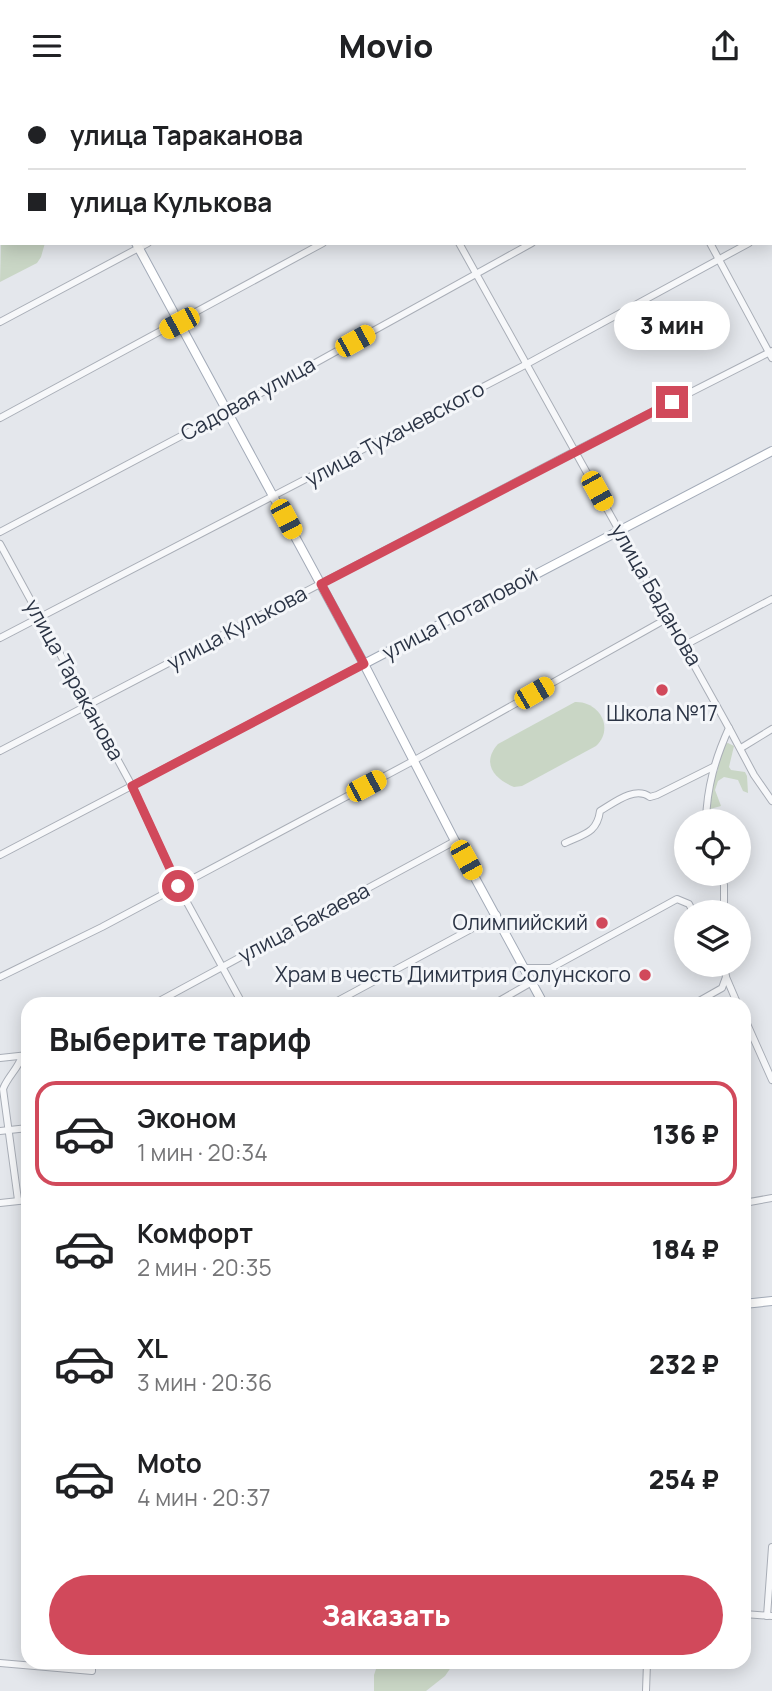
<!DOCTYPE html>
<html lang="ru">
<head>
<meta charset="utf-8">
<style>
  :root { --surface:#fff; --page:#f6f6f6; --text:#202124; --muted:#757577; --line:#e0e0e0; --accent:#d1495b }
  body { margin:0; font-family:Manrope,sans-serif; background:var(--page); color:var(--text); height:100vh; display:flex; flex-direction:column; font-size:26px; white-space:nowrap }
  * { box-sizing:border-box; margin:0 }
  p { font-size:23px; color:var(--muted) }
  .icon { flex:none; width:38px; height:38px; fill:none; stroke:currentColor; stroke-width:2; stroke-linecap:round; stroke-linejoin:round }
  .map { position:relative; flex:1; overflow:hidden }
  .sheet { position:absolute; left:21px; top:906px; width:730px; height:672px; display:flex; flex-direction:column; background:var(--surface); border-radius:21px; box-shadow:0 4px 18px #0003 }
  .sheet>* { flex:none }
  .guide { position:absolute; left:0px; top:0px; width:774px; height:154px; box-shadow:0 4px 18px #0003; display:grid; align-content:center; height:154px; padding:0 28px; background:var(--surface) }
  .tools { position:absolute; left:674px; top:718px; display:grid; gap:14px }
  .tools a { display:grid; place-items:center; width:77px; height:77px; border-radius:50%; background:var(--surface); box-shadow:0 4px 18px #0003; font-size:35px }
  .end { position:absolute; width:32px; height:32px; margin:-16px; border:9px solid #d1495b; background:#fff; box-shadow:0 0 0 4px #fff }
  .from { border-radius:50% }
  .bubble { position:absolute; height:49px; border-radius:24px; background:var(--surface); box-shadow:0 4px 18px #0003; font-size:23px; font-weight:800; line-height:49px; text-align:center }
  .car { position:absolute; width:21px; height:42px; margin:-21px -10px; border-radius:9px; box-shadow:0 0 5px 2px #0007; background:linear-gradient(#f5c518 24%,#345 0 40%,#f5c518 0 76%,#345 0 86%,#f5c518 0) }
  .guide b { display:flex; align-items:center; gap:24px; height:66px; font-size:26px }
  .guide b+b { border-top:2px solid var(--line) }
  .guide i { width:18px; height:18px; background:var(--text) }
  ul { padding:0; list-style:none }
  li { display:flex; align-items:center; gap:21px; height:105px; margin:0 14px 10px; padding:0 14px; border:4px solid transparent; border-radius:21px }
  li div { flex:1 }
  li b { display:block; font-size:26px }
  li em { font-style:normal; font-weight:800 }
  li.on { border-color:var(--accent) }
  li>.icon { width:63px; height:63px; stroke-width:1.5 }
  h2 { padding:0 28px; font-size:32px; line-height:84px }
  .button { display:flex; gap:14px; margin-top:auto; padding:14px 28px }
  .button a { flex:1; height:80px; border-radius:42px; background:var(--accent); color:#fff; font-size:28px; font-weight:800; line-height:80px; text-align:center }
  header { display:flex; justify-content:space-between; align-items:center; height:91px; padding:0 28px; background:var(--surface); font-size:32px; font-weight:800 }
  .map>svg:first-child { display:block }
</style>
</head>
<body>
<header><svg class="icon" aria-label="menu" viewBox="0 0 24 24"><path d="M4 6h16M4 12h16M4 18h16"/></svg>Movio<svg class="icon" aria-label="share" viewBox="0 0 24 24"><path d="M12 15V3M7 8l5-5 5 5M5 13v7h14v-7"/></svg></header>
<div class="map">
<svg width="772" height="1600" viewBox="0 0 772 1600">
  <rect width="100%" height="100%" fill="#e4e7ec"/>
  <g fill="#c9d6c5">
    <path d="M2,110V152H45L41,166L37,172L0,191Z"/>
    <path d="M575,611C599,610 615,637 596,655L522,695L514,696C494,688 481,672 498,653Z"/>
    <path d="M728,652L734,655L729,676L731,679L745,681L747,685L748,702L743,700L738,689L724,686L718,690L715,699L721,715L710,718C708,705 710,690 718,679V672L724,653Z"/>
    <path d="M378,1572H454L445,1585L426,1600H374V1584Z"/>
  </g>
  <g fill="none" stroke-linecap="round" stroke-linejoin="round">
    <g stroke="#a9aeb7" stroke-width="8">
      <g id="minor">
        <path d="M374,0L375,2"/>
        <path d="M626,0L627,2"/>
        <path d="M168,2L172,0"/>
        <path d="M215,2L219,0"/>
        <path d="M427,2L431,0"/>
        <path d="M596,2L599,0"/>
        <path d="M459,152L729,637C715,668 707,696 706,730"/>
        <path d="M710,152L772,267"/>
        <path d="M0,231L148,152"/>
        <path d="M0,327L323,152"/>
        <path d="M0,441L234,317L532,152"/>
        <path d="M0,453L132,695L178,795L243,914"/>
        <path d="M0,547L525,274L749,152"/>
        <path d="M685,554L772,508"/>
        <path d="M729,637L754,684L772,710"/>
        <path d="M741,657L772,638"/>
        <path d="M0,660L575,360L772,260"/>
        <path d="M565,752C584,743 597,742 600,720C615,711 635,695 650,706L657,704L713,676"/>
        <path d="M0,764L364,573"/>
        <path d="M720,782L724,794V821"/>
        <path d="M724,873L726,886L738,914"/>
        <path d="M525,877H551L677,808L689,813L693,821"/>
        <path d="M0,886L102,836L413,670L668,527"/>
        <path d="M152,914L455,750"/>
        <path d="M330,914L497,824"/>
        <path d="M492,914L532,891"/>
        <path d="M692,914L722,897L726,886"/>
        <path d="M744,926L772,989"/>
        <path d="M0,967L28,964"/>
        <path d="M0,1040L28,1037"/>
        <path d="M18,1109L3,998C8,985 18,978 22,965"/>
        <path d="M0,1112L28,1109"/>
        <path d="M744,1112L772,1107"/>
        <path d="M744,1523L772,1525"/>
        <path d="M767,1525L772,1456"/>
        <path d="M0,1572L92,1580V1572"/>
        <path d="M646,1600L647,1572"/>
      </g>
    </g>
    <g stroke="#a3abb8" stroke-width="10">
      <g id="major">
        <path d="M55,0L56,2"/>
        <path d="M136,152L364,573L455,750L544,914"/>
        <path d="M364,573L772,360"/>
        <path d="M744,1213L772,1210"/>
      </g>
    </g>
    <use href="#minor" stroke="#f7f8fa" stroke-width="6"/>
    <use href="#major" stroke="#fff" stroke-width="8"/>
  </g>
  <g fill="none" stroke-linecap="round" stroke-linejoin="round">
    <path stroke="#d1495b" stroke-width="9" d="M178,795L132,695L364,573L321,493L672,311"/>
  </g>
  <g fill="#d1495b" stroke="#f4f6f9" stroke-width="2.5">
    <circle cx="662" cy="599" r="7"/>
    <circle cx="602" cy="832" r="7"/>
    <circle cx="645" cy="884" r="7"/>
  </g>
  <g text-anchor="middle" stroke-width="6" stroke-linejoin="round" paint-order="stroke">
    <g font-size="21" fill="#2b3445" stroke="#f4f6f9">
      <text transform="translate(248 308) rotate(-29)" y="7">Садовая улица</text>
      <text transform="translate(395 343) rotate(-28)" y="7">улица Тухачевского</text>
      <text transform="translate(656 504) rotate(60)" y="7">улица Баданова</text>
      <text transform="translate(460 523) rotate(-28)" y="7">улица Потаповой</text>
      <text transform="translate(237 537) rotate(-28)" y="7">улица Кулькова</text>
      <text transform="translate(74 589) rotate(61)" y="7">улица Тараканова</text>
      <text transform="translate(304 832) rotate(-28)" y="7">улица Бакаева</text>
    </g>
    <g font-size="21" fill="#2b3445" stroke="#f4f6f9" text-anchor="end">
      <text x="662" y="630" text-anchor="middle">Школа №17</text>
      <text x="588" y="839">Олимпийский</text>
      <text x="631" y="891">Храм в честь Димитрия Солунского</text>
    </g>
  </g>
</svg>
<div class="tools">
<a><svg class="icon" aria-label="locate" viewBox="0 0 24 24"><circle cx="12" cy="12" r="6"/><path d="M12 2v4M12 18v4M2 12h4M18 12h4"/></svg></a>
<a><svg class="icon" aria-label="layers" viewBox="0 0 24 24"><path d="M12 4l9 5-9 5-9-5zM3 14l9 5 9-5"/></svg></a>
</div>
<i class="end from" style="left:178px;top:795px"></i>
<i class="end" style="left:672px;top:311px"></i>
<div class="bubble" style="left:614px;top:210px;width:116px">3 мин</div>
<i class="car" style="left:179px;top:232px;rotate:242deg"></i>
<i class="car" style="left:355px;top:250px;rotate:61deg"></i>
<i class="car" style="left:597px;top:400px;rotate:151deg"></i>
<i class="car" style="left:286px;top:428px;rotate:152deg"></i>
<i class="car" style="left:534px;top:602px;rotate:60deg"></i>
<i class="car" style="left:366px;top:695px;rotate:62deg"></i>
<i class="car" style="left:466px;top:769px;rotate:151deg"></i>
<div class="guide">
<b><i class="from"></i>улица Тараканова</b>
<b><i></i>улица Кулькова</b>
</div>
<section class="sheet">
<h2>Выберите тариф</h2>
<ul>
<li class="on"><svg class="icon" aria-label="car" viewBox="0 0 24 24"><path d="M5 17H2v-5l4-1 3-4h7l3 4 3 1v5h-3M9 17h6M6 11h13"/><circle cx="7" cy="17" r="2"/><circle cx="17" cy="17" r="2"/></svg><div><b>Эконом</b><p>1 мин · 20:34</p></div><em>136 ₽</em></li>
<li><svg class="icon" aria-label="car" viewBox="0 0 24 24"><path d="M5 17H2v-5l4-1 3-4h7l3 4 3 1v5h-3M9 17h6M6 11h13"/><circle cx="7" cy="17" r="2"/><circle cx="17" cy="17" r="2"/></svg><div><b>Комфорт</b><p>2 мин · 20:35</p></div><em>184 ₽</em></li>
<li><svg class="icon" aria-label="car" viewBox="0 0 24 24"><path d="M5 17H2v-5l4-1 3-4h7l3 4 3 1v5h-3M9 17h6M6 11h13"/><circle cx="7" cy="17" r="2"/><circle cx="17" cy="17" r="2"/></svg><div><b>XL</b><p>3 мин · 20:36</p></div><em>232 ₽</em></li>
<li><svg class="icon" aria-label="car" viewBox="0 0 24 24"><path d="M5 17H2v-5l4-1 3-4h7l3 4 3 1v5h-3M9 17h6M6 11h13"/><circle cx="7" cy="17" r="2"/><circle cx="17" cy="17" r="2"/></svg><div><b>Moto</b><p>4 мин · 20:37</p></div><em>254 ₽</em></li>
</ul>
<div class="button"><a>Заказать</a></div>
</section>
</div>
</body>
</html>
